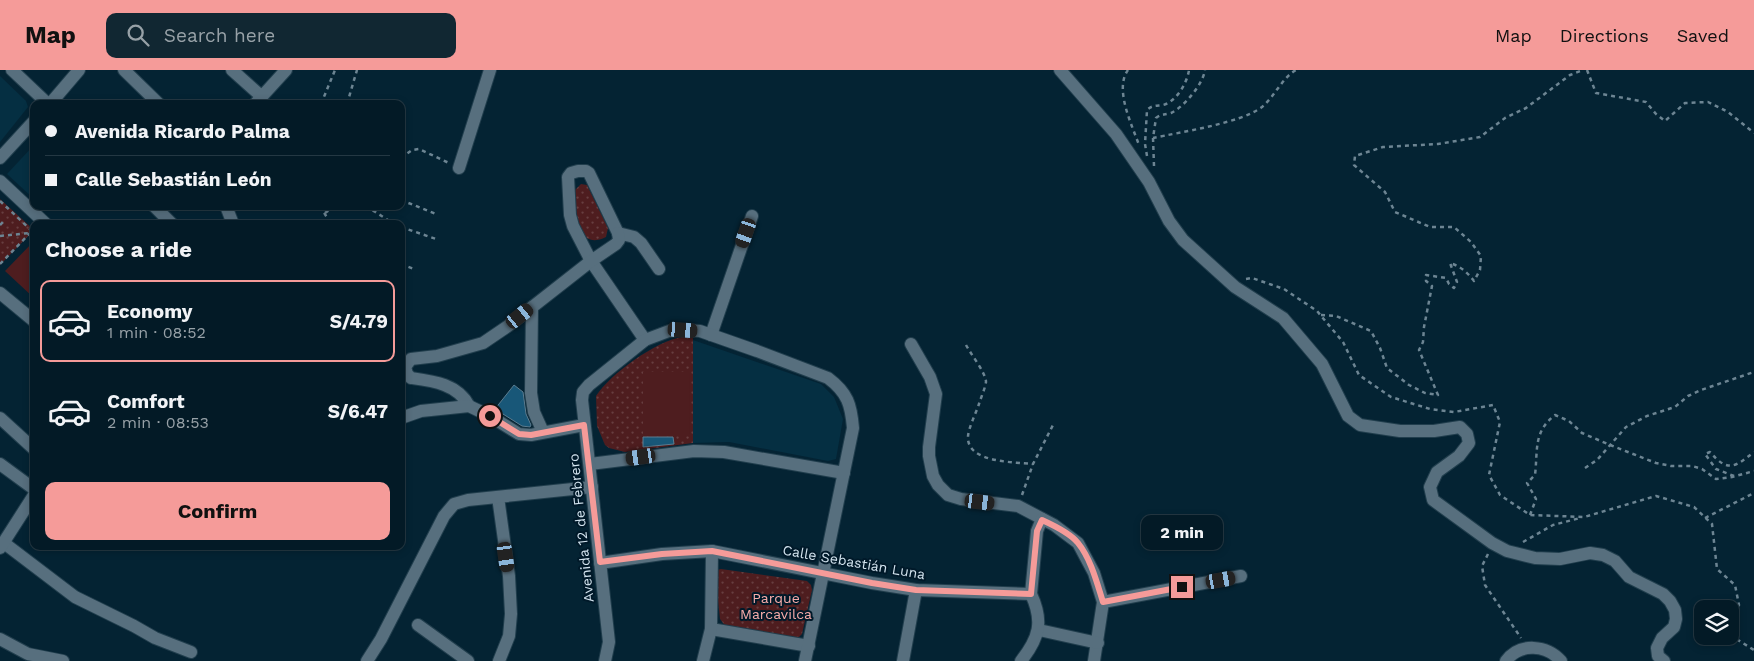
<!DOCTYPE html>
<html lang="en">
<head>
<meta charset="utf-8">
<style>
  :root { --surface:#031a26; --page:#112732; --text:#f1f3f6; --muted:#97a1a7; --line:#243843; --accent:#f59b99 }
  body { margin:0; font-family:"Work Sans",sans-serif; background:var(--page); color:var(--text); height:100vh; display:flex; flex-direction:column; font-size:19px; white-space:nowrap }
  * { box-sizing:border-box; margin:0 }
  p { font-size:16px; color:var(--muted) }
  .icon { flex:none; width:28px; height:28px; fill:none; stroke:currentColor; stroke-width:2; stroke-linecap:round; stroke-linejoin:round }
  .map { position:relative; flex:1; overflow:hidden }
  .sheet { position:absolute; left:30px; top:150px; width:375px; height:330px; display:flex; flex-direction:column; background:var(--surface); border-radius:10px; box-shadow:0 2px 8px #0003,0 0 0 1px var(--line) }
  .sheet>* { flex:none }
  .guide { position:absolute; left:30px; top:30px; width:375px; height:110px; border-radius:10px; box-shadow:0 2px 8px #0003,0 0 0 1px var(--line); display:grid; align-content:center; height:110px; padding:0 15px; background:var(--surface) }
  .fabs { position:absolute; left:1694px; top:530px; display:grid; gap:10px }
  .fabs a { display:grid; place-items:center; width:45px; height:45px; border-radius:10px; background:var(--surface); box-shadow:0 2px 8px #0003,0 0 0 1px var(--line); font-size:25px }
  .end { position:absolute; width:22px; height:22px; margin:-11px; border:6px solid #f59b99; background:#111; box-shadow:0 0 0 2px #111 }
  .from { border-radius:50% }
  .bubble { position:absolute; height:35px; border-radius:10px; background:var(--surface); box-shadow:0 2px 8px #0003,0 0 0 1px var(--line); font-size:16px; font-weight:700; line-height:35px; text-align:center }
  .car { position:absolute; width:15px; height:30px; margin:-15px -8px; border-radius:6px; box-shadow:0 0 4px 1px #0007; background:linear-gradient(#222 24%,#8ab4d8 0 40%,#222 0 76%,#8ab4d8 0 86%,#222 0) }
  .guide b { display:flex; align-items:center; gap:18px; height:48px; font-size:19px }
  .guide b+b { border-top:1px solid var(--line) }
  .guide i { width:12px; height:12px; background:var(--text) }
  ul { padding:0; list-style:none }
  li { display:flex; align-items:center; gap:15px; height:82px; margin:0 10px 8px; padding:0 5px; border:2px solid transparent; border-radius:10px }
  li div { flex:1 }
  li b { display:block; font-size:19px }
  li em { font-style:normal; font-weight:700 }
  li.on { border-color:var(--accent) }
  li>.icon { width:45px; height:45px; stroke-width:1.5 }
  h2 { padding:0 15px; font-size:22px; line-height:60px }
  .cta { display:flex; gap:10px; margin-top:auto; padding:10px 15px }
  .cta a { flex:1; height:58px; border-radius:10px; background:var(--accent); color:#111; font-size:20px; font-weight:700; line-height:58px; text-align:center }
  header { display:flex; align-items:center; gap:30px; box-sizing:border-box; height:70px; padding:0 25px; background:var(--accent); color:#111 }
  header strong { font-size:24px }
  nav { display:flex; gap:28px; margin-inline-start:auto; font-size:18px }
  .search { width:350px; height:45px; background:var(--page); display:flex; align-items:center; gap:12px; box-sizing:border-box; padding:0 18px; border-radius:10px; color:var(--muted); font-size:19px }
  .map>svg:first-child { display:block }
</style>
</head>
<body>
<header>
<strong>Map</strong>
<div class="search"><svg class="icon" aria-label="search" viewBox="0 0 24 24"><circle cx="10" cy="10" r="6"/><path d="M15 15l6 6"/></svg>Search here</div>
<nav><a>Map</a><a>Directions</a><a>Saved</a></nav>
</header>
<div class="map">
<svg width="1754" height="591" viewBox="0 0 1754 591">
  <defs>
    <pattern id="park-dots" width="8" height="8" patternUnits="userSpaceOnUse" patternTransform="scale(1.25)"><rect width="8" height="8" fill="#4e1d1f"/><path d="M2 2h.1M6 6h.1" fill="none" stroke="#673e40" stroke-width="1.8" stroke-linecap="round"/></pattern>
  </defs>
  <rect width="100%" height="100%" fill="#042333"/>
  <g fill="#052f42">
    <path d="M0,6L26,31L28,37L0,72Z"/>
    <path d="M34,75V129L7,104Z"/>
    <path d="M693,270L821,314L834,327L843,349L836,389L828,391L729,372L693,373Z"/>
  </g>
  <g fill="url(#park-dots)">
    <path d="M581,114L587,115L608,158L606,167C576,182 576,141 573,122Z"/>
    <path d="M0,129L34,160L0,195Z"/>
    <path d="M682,267L693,268V373L625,382L609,378L605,375L597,356L596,326C610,304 656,271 682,267Z"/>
    <path d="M721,499L807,511L811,515L812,520L802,564L799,567L793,569L726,557L720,549L715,504L717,500Z"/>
  </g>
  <g fill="#4e1d1f">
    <path d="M34,171V228L5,201Z"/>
    <path d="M643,302H689L690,365H643Z"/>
  </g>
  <g fill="#185778" stroke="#5c7c8f">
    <path d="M514,315L523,322L526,344L531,355L530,357L522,356L495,339Z"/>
    <path d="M643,367H673L674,374L643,377Z"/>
  </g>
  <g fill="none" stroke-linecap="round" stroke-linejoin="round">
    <g stroke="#213e4d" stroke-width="14">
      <g id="minor">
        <path d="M12,0L48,34"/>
        <path d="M124,0L159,34"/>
        <path d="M232,0L261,26"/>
        <path d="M1060,0L1116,64L1149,112L1169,151L1183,170L1235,217L1283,248L1322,294L1348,346L1360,355L1400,361H1434L1460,357L1467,364L1469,373L1459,386L1437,402L1430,417L1433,430L1492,473L1507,481L1535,488L1560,489L1590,483L1603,485L1615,491L1629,507L1663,524L1670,531L1675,540L1676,549L1674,557L1662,568L1657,578L1658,586L1664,591"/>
        <path d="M50,34L79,0"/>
        <path d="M255,34L286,0"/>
        <path d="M0,88L34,51"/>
        <path d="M459,98L490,0"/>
        <path d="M0,111L46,154"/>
        <path d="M154,136L172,154"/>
        <path d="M226,136L233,154"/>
        <path d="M0,223L34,251"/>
        <path d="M532,237L531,323L534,342L543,362"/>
        <path d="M711,265L752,146"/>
        <path d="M645,270L591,191L573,156L570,145L568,107L571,103L578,101H586L589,103L618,163L634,167L641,173L659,199"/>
        <path d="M911,274L930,307L936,324L929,377V386L933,406L938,415L948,425L961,429L1018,436L1054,455L1078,473L1094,503L1103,532L1094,591"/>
        <path d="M469,336C458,314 433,311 411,308L407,304L405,297L411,289L437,286L483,273L508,256L591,191L616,174L619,170L618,163"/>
        <path d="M0,348L34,379"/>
        <path d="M401,348L421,341L469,336L490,346L519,364L531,365L584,355"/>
        <path d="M0,394L34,419"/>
        <path d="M590,394L694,381L724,382L844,403"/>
        <path d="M498,427L509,506L511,544L509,566L499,591"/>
        <path d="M4,473L75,527L134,556L155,568L191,582"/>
        <path d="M0,478L34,425"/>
        <path d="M600,493L662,484L712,481L872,513L916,520L1031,524"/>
        <path d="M1031,524L1037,461L1042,449"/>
        <path d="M1103,532L1241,506"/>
        <path d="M418,555L468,591"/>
        <path d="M711,559L809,576"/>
        <path d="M1039,560L1098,573"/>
        <path d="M0,569L28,584L63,591"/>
        <path d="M367,591L381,569L444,446L454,434L468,430L592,417"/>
        <path d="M605,591L609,572L582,330L583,322L589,315L645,270L669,261L683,260L700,261L757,281L828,308C848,323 851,335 853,358L805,591"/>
        <path d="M703,591L711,559L712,481"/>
        <path d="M903,591L916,520"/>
        <path d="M1021,591C1039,568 1044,552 1031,524"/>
        <path d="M1506,591C1520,572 1547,575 1561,591"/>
      </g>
    </g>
    <g stroke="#6d8593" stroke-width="2.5" stroke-dasharray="4 4" stroke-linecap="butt">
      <path d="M1128,0C1114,19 1132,55 1139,75"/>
      <path d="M1587,0L1596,23L1646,32L1656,44L1665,51L1685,33L1708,32L1728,42L1754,63"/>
      <path d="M321,34L335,0"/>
      <path d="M347,34L357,0"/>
      <path d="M371,34V33"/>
      <path d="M1153,68C1181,62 1241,53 1262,37C1275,26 1282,8 1296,0"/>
      <path d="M1147,86L1145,74L1147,40C1152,35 1157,36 1163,35C1177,31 1187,13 1189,0"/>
      <path d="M401,88L412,80L419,79L449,93"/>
      <path d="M1154,96L1153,68L1156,48C1161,44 1165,45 1171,43C1184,37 1203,14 1205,0"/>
      <path d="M401,130L436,144"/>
      <path d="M0,131L32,161"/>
      <path d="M320,136L331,154"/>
      <path d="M366,136L394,154"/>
      <path d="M325,143L335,136"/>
      <path d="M0,155L4,151"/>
      <path d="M401,157L436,169"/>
      <path d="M0,166L30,163"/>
      <path d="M0,194L34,159"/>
      <path d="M401,194L414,199"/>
      <path d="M1246,209L1252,208L1284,219L1317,241L1343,272L1359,305L1391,327L1430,339L1454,342L1493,335L1500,352L1489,405L1500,425L1530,445L1584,447L1656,426L1694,437L1712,454L1717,499L1735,515L1739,535L1730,556"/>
      <path d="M1321,245L1336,246L1371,261L1380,278L1387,298L1409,315L1425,323L1438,325L1419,280L1423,272L1424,257L1432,216L1426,211V205L1446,208L1449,214L1454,218L1457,212L1450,193C1460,196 1467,202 1474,211L1480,200L1481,186L1471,172L1454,157H1430L1395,142L1385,122L1354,95L1355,86L1383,77L1438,74L1480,67L1505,48L1526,38L1570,5L1583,0"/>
      <path d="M966,275C970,283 986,303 986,312C985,319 981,327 979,334C976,343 968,359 968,367C967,393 1015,392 1033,394"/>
      <path d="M1585,398L1597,390L1626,357L1647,346L1675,337L1688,326L1701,320L1754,302"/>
      <path d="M1734,406L1716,399L1705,384L1710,382C1728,403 1735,397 1754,382"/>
      <path d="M1022,425L1033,394L1053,355"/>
      <path d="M1530,445L1536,429L1527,413L1535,405C1538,380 1533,362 1555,345L1569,351L1582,363L1610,375L1656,393L1671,396H1692L1702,399L1716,409L1732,407L1754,401"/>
      <path d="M1705,448L1754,423"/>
      <path d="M1523,472L1553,455L1580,448"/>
      <path d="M1488,484L1482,496L1485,515L1521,568"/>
      <path d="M1730,565L1754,580"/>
    </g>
    <use href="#minor" stroke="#576f7e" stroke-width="12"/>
  </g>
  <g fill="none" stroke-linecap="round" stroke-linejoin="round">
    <path stroke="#f59b99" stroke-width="6" d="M490,346L519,364L531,365L584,355L600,492L662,484L712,481L872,513L916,520L1031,524L1037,461L1042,450C1053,455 1071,464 1078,473C1091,489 1097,513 1103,532L1182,517"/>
  </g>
  <g text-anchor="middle" stroke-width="4" stroke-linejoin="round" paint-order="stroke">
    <g font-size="14" fill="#d2e3ee" stroke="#001929">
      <text transform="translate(581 458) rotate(-96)" y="5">Avenida 12 de Febrero</text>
      <text transform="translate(854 492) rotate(10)" y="5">Calle Sebastián Luna</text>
    </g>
    <g font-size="14" fill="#f8acaa" stroke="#001929">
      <text x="776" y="533">Parque<tspan x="776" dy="16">Marcavilca</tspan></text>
    </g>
  </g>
</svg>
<div class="fabs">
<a><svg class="icon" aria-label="layers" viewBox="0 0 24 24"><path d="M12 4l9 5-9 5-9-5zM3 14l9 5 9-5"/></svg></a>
</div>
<i class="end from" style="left:490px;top:346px"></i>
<i class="end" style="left:1182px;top:517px"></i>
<div class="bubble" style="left:1141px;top:445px;width:82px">2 min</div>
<i class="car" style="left:746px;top:163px;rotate:199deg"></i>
<i class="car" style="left:520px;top:246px;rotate:51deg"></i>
<i class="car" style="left:683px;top:260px;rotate:94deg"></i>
<i class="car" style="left:641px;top:387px;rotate:262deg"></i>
<i class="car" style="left:980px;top:432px;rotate:97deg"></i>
<i class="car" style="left:506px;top:487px;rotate:172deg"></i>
<i class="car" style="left:1221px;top:510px;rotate:80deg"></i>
<div class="guide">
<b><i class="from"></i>Avenida Ricardo Palma</b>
<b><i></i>Calle Sebastián León</b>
</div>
<section class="sheet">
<h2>Choose a ride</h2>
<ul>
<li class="on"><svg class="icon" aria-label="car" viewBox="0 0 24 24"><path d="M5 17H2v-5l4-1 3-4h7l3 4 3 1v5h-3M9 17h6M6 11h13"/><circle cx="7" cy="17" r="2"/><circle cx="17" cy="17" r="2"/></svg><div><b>Economy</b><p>1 min · 08:52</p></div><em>S/4.79</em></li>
<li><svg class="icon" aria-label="car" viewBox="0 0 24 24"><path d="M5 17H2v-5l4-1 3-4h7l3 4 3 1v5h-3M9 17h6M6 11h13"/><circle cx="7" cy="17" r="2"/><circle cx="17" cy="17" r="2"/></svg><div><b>Comfort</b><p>2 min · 08:53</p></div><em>S/6.47</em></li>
</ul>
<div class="cta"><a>Confirm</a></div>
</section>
</div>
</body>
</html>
